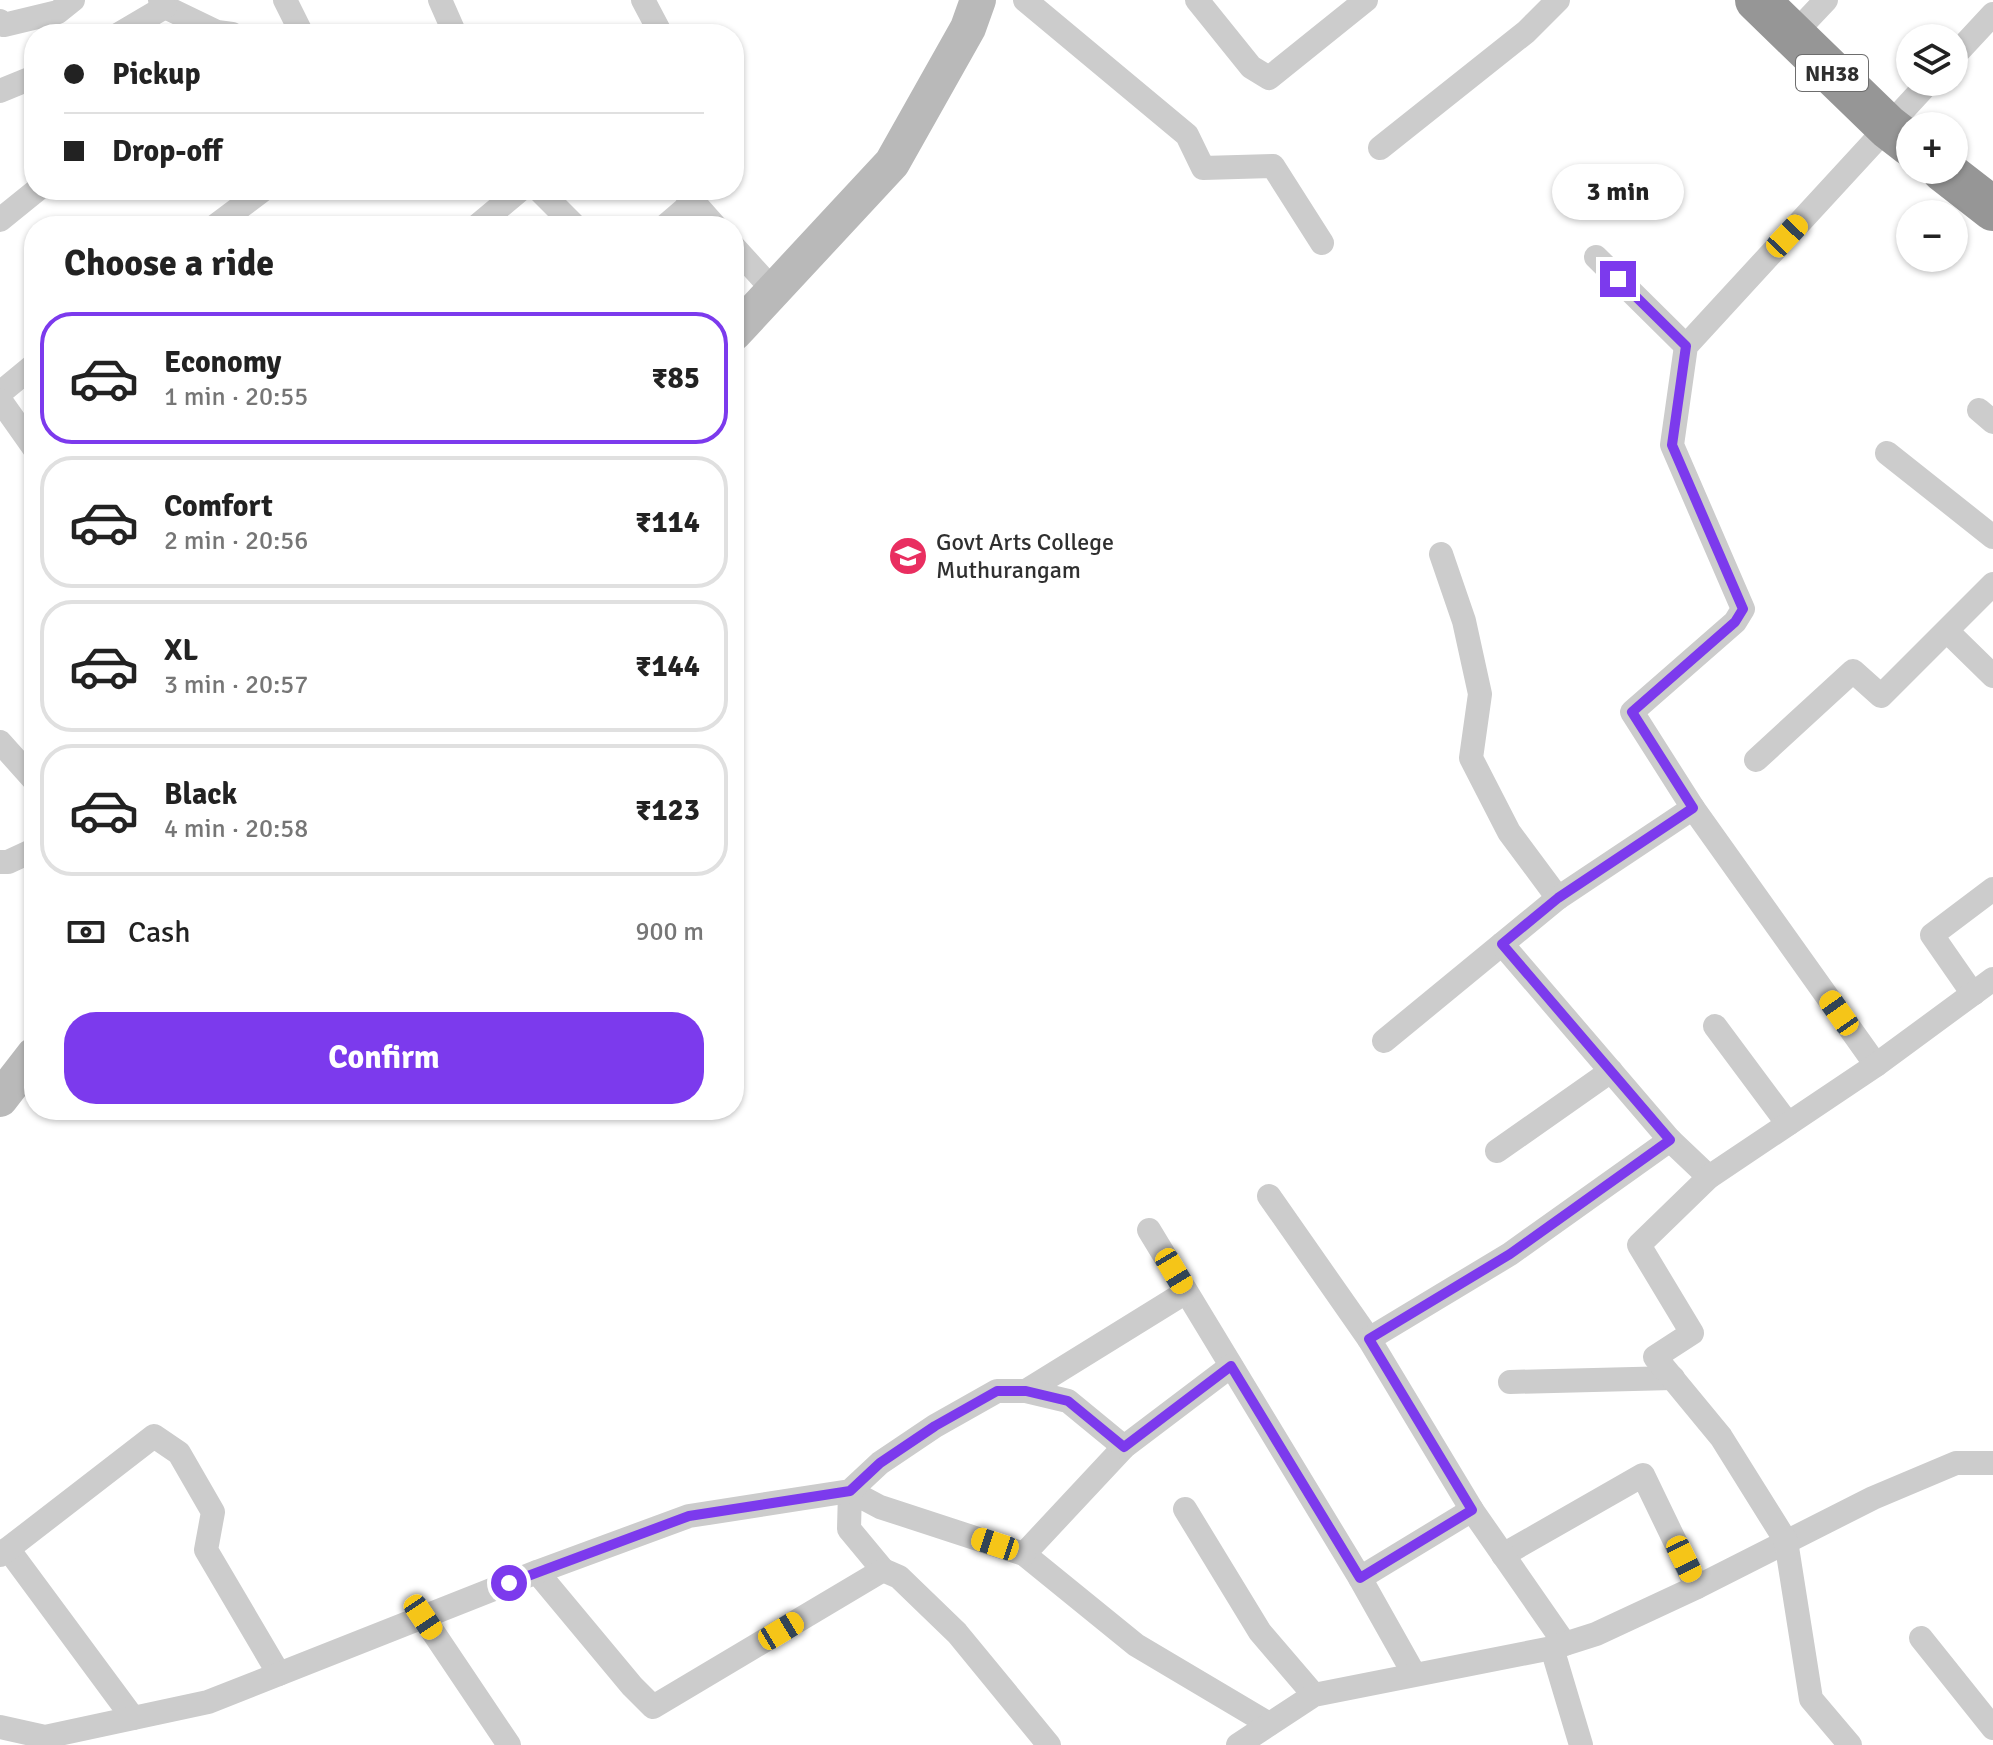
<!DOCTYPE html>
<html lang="en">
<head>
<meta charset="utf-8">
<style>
  :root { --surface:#fff; --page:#f6f6f6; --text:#222; --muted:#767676; --line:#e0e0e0; --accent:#7c3aed }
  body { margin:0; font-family:Signika,sans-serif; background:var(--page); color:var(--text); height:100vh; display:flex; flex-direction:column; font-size:30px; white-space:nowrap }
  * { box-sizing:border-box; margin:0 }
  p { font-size:26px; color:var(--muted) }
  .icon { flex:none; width:44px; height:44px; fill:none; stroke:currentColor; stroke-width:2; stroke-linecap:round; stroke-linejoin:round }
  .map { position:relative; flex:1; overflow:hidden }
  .panel { position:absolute; left:24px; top:216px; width:720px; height:904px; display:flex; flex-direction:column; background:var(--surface); border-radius:32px; box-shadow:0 2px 6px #0004 }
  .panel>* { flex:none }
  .top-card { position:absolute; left:24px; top:24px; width:720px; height:176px; border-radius:32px; box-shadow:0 2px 6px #0004; display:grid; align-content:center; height:176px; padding:0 40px; background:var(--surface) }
  .buttons { position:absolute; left:1896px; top:24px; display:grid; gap:16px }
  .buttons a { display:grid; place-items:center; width:72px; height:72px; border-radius:50%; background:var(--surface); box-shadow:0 2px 6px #0004; font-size:40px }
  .end { position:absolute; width:36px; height:36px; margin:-18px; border:10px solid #7c3aed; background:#fff; box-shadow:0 0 0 4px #fff }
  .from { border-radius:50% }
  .bubble { position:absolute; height:56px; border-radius:28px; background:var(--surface); box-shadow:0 2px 6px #0004; font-size:26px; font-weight:700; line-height:56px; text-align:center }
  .car { position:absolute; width:24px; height:48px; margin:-24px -12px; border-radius:10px; box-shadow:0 0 6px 2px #0007; background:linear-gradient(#f5c518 24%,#345 0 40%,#f5c518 0 76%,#345 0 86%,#f5c518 0) }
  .top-card b { display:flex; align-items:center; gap:28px; height:76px; font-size:30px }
  .top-card b+b { border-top:2px solid var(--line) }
  .top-card i { width:20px; height:20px; background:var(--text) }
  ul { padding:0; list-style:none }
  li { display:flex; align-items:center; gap:24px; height:132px; margin:0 16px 12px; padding:0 24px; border:4px solid var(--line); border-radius:32px }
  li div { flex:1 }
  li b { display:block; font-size:30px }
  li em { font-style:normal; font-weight:700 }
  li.on { border-color:var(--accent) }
  li>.icon { width:72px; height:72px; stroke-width:1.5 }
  h2 { padding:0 40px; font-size:36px; line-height:96px }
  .pay { display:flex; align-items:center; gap:20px; height:88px; padding:0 40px; font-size:30px }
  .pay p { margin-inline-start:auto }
  .cta { display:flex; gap:16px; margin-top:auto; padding:16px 40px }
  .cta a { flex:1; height:92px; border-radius:32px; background:var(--accent); color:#fff; font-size:32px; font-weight:700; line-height:92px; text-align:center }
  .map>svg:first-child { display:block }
</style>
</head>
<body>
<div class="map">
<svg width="1993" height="1745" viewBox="0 0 1993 1745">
  <rect width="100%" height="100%" fill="#fff"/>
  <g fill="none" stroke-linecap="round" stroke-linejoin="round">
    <g stroke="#ccc" stroke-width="24">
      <path d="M160,0L165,7L217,32L232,34"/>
      <path d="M285,0L302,34"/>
      <path d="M440,0L455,34"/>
      <path d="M643,0L661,34"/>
      <path d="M1025,0L1187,135L1203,168L1273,166L1322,243"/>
      <path d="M1197,0L1251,67L1269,78L1366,0"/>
      <path d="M0,21L4,25L58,12L73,0"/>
      <path d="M119,34L165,7"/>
      <path d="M1793,35L1826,0"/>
      <path d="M1954,56L1993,14"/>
      <path d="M0,91L34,77"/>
      <path d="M1380,148L1526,32L1558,0"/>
      <path d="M539,190L575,226"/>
      <path d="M683,190L715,226"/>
      <path d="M0,220L37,190"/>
      <path d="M215,226L263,190"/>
      <path d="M477,226L520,190"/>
      <path d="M665,226L693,202"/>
      <path d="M734,247L774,291"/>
      <path d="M1596,257L1686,346"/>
      <path d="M0,393L34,365"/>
      <path d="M0,400L34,448"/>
      <path d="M1979,410L1993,422"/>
      <path d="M1887,453L1993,537"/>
      <path d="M1441,554L1464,621L1480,694L1471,758L1509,832L1558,898"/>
      <path d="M1947,631L1993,676"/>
      <path d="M0,742L34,780"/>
      <path d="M1756,760L1853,671L1881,696L1993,584"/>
      <path d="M1693,808L1632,712L1735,622L1743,609L1672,445L1686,346L1929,82"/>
      <path d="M0,862H8L34,850"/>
      <path d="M1973,994L1932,935L1993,889"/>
      <path d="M1715,1026L1788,1124"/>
      <path d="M1384,1041L1502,944"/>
      <path d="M1497,1151L1611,1071"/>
      <path d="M1709,1177L1670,1140L1502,944L1558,898L1693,808L1876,1065"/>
      <path d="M1269,1196L1369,1339"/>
      <path d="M1149,1230L1360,1578L1414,1674"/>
      <path d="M1231,1366L1124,1447L1024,1554L1136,1645L1269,1724"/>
      <path d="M1510,1382L1673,1378"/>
      <path d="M1026,1391L1186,1292"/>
      <path d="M1185,1509L1260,1632L1314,1695"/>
      <path d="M8,1549L133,1718"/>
      <path d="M1024,1554L880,1507L850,1491L849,1529L883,1570L899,1577L957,1633L1049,1745"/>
      <path d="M0,1555L154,1436L179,1453L213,1512L206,1550L279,1674"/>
      <path d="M1503,1555L1643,1475L1697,1587"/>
      <path d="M537,1572L632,1686L653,1707L883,1570"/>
      <path d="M1360,1578L1472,1510"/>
      <path d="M423,1617L509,1745"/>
      <path d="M1921,1638L1993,1728"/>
      <path d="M1565,1644L1472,1510L1369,1339L1510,1254L1670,1140"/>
      <path d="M1552,1648L1581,1745"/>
      <path d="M0,1727L45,1737L208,1702L537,1572L689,1516L850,1491L880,1463L935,1426L997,1391H1026L1068,1401L1124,1447"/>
      <path d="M1238,1745L1314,1695L1552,1648L1596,1634L1697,1587L1873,1498L1956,1463H1993"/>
      <path d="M1850,1745L1811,1699L1786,1541L1721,1437L1655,1357L1692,1333L1639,1245L1709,1177L1876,1065L1993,979"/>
    </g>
    <g stroke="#b9b9b9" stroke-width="36">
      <path d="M734,333L892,163L968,28L978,0"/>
      <path d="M0,1099L34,1055"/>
    </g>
    <g stroke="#969696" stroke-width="44">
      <path d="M1757,0L1888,127L1910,144"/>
      <path d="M1943,170L1993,209"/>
    </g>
  </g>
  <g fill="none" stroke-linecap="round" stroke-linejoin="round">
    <path stroke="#7c3aed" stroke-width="10" d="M509,1583L689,1516L850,1491L880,1463L935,1426L997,1391H1026L1068,1401L1124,1447L1231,1366L1360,1578L1472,1510L1369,1339L1510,1254L1670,1140L1502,944L1558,898L1693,808L1632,712L1735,622L1743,609L1672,445L1686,346L1618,279"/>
  </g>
  <defs>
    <g id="university-disc" transform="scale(2)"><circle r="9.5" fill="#e92e60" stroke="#fff"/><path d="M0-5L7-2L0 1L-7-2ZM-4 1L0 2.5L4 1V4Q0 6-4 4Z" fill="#fff"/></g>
  </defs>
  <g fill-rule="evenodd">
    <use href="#university-disc" x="908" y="556"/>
  </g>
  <g text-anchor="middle" stroke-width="8" stroke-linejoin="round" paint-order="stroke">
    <rect fill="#fff" stroke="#6d6d6d" stroke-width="2" x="1796" y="55" width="72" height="36" rx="6"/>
    <g font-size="22" font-weight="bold" fill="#2f2f2f">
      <text x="1832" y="81">NH38</text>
    </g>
    <g font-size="24" fill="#2f2f2f" stroke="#fff" text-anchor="start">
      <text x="936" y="550">Govt Arts College<tspan x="936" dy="28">Muthurangam</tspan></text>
    </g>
  </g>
</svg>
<div class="buttons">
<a><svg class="icon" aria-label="layers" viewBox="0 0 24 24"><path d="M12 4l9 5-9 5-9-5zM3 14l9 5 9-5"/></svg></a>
<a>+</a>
<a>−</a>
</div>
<i class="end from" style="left:509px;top:1583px"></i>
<i class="end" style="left:1618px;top:279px"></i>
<div class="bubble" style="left:1552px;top:164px;width:132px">3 min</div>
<i class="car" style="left:1787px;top:236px;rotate:43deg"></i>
<i class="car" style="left:1839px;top:1013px;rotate:325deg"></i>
<i class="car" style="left:1174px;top:1271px;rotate:149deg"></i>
<i class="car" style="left:995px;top:1544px;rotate:288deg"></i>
<i class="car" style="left:1684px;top:1559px;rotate:154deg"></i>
<i class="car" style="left:423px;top:1617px;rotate:146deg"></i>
<i class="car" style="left:781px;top:1631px;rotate:59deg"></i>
<div class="top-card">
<b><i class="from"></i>Pickup</b>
<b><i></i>Drop-off</b>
</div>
<section class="panel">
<h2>Choose a ride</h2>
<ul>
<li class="on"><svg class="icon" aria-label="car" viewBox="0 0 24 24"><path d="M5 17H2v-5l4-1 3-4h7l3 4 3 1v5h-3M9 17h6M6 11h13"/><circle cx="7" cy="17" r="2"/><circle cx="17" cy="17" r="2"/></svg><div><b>Economy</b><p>1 min · 20:55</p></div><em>₹85</em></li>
<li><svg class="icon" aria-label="car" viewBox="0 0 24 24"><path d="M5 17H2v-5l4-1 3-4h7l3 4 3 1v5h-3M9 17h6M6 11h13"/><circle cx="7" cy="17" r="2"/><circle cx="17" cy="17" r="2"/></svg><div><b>Comfort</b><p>2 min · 20:56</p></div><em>₹114</em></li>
<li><svg class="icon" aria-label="car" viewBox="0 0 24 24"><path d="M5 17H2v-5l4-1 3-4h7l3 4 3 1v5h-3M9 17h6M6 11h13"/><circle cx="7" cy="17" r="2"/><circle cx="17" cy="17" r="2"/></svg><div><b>XL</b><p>3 min · 20:57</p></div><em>₹144</em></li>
<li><svg class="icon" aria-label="car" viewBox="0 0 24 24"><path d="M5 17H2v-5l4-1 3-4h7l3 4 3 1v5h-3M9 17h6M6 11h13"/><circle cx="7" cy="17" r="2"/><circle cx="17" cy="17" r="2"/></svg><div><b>Black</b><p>4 min · 20:58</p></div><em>₹123</em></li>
</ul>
<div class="pay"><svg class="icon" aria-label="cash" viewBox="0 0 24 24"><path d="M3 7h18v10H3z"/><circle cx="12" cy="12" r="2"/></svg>Cash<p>900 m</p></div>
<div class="cta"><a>Confirm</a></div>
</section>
</div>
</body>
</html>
